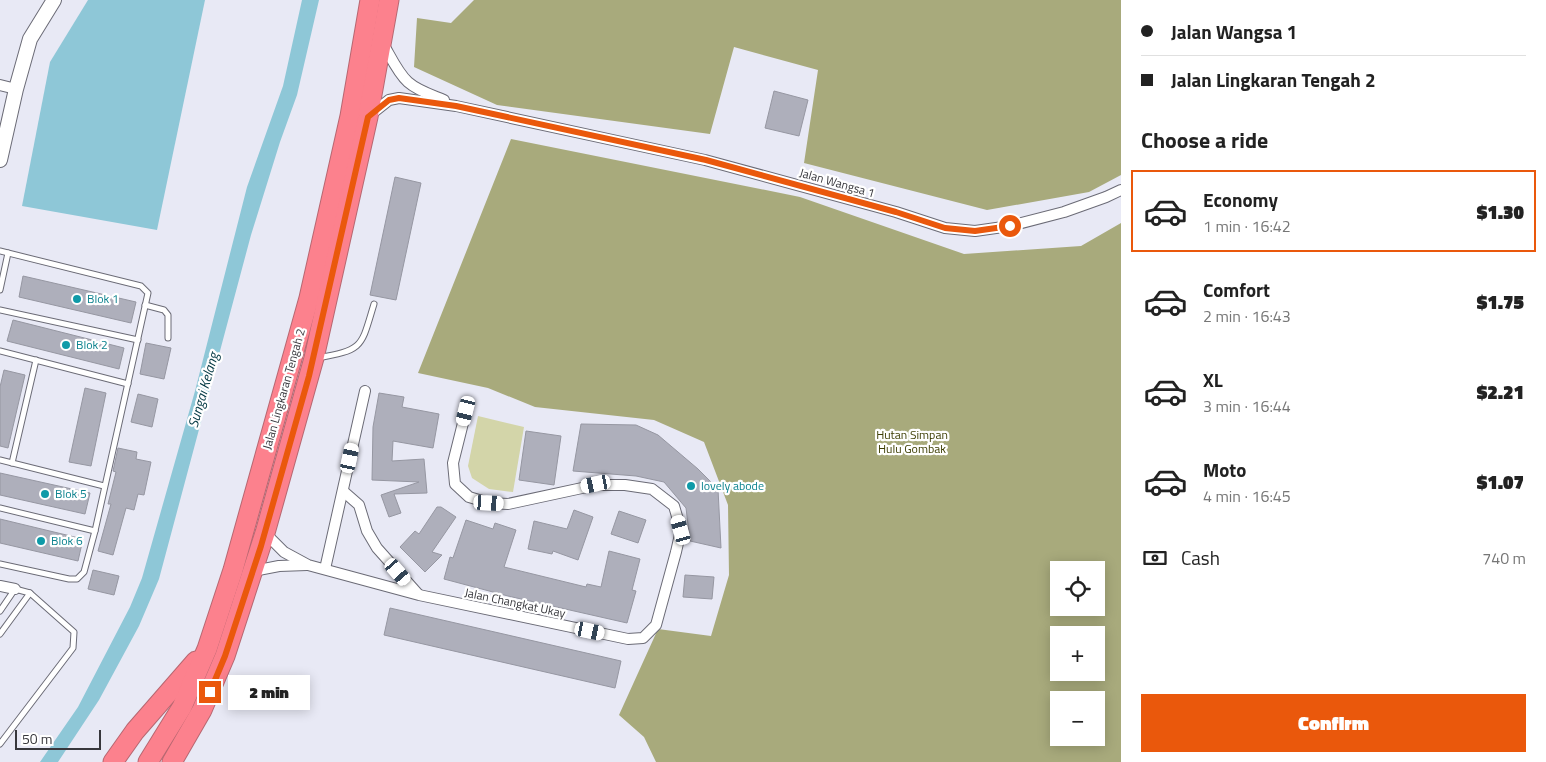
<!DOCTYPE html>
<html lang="en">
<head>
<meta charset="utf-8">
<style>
  :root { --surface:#fff; --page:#f6f6f6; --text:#222; --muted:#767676; --line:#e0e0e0; --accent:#ea580c }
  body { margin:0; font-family:"Titillium Web",sans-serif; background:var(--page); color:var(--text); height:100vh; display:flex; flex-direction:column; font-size:19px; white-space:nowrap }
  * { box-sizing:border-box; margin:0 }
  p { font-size:16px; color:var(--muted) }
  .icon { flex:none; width:28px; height:28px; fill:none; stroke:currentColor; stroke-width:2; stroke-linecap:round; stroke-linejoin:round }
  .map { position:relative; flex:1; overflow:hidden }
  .sheet { display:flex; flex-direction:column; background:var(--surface); width:425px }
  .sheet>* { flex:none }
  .hud { display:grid; align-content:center; height:110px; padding:0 20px; background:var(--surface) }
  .controls { position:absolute; left:1050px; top:561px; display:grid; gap:10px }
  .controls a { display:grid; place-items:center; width:55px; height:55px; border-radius:0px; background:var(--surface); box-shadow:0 2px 12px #0003; font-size:25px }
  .scale { position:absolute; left:15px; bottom:12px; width:86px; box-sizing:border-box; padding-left:5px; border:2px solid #37373c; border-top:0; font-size:14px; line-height:18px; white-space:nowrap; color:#37373c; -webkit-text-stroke:4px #fff; paint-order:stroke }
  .end { position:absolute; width:22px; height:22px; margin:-11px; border:6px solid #ea580c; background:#fff; box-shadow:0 0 0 2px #fff }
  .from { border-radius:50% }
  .bubble { position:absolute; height:35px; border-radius:0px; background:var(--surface); box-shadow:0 2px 12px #0003; font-size:16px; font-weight:800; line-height:35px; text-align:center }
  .car { position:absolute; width:15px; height:30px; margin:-15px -8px; border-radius:6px; box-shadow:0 0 4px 1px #0007; background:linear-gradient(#fff 24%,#345 0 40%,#fff 0 76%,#345 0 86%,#fff 0) }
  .hud b { display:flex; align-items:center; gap:18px; height:48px; font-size:19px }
  .hud b+b { border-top:1px solid var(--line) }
  .hud i { width:12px; height:12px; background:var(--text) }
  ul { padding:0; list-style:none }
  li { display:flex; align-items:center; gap:15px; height:82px; margin:0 10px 8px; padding:0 10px; border:2px solid transparent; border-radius:0px }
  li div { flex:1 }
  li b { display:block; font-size:19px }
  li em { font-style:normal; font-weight:800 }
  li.selected { border-color:var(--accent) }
  li>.icon { width:45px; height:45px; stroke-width:1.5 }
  h2 { padding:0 20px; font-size:22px; line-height:60px }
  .pay { display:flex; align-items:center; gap:12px; height:55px; padding:0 20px; font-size:19px }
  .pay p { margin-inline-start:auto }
  .primary-button { display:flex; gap:10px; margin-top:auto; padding:10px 20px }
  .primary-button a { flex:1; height:58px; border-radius:0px; background:var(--accent); color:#fff; font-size:20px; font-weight:800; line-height:58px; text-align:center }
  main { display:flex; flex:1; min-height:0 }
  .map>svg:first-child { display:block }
</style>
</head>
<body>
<main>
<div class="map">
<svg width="1121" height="762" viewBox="0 0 1121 762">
  <rect width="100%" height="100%" fill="#e8e9f5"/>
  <path fill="#d3d5a9" d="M478,416L524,427L513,492L489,489L472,478L468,466Z"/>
  <g fill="#a8aa7c" fill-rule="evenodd">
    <path d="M474,0H1121V175L1089,192L987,210L804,163L818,70L734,47L710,134L497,105L414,67L417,18L451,23Z"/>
    <path d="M511,139L800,197L964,254L1081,246L1121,223V762H656L644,737L619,715L658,629L711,636L729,575L728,505L704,442L654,420L535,407L488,388L418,373ZM1059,570H1096V608H1059ZM1059,635H1096V672H1059ZM1059,700H1096V738H1059Z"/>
  </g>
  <g fill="#8ec7d7">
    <path d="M88,0H205L157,230L22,206L50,62Z"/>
    <path d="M302,0H319L297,95L280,142L251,235L159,579L139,626L99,700L58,762H40L78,707L130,607L142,578L195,391L247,187L283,86Z"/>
  </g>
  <g fill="#aeafbb" stroke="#9697a2">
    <path d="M774,91L808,100L799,136L765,128Z"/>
    <path d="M395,177L421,183L396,300L370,295Z"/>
    <path d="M23,276L136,302L131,323L19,297Z"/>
    <path d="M13,320L124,348L119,369L7,341Z"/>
    <path d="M146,343L171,348L164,379L140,374Z"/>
    <path d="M4,370L25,375L8,448L0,446V387Z"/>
    <path d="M85,388L106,393L91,466L69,462Z"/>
    <path d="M379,393L404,397L402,407L439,414L433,448L393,441L392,461L424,459L427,493L394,494L401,513L389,517L381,495L419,482L372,480L373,427Z"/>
    <path d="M138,394L158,399L152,427L131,422Z"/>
    <path d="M581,424L636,425L658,435L698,469L718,489L721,548L690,541L686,508L664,482L636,476L573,471Z"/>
    <path d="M526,431L561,436L554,485L519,480Z"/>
    <path d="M118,448L137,452L136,459L151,462L144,495L138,494L134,510L126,508L113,555L98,551L111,504H108L116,472L113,471Z"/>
    <path d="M0,473L90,493L85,514L0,495Z"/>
    <path d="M437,507H441L456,517L432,552L442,555L425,572L400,547L415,531L419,534Z"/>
    <path d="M574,510L593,517L578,560L553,551L552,554L528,549L534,521L567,529Z"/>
    <path d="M619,511L646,520L638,543L611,534Z"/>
    <path d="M0,519L83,539L78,561L0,543Z"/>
    <path d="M466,520L493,529L495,523L516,530L504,567L586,587L587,584L601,587L609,551L640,559L632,590L636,591L627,623L508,596L444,579L450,557L453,558Z"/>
    <path d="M93,570L119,576L114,595L88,589Z"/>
    <path d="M685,575L714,577L712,599L683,597Z"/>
    <path d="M390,608L621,661L615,688L384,635Z"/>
  </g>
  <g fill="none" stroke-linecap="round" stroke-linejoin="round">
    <g stroke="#6b6b76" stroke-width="7">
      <g id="lane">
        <path d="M0,251L141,286L148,293L95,531L84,572L77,579H69L0,564"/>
        <path d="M0,290L8,253"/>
        <path d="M145,305L164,310L168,315V338"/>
        <path d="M0,310L138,340"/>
        <path d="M0,351L128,384"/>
        <path d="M317,358C364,350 361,347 374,304"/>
        <path d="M0,460L104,486"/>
        <path d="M12,463L36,360"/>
        <path d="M0,508L95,531"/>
        <path d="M0,611L15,589L30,593L74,632L73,648L0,744"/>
        <path d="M0,634L30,593"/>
      </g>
    </g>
    <g stroke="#6b6b76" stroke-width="12">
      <g id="street">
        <path d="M382,42C390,55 397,72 408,82C418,91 432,95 444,100"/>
        <path d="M0,85L16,89"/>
        <path d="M370,115L389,100L399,98L456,106L705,160L896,212L945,228L975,231L1010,226L1064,212L1106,197L1121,190"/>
        <path d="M343,491L359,505L367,531L377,548L418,594"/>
        <path d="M265,533L284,552L308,565L419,595L628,639L643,638L656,625L676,552L681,530L674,506L652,489L625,485H596L508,504L489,503L469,497L455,484L453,463L466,411"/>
        <path d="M325,569L365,391"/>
        <path d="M253,571L279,566L307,565"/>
        <path d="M0,586L15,589"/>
      </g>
    </g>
    <g stroke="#6b6b76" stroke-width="16">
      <path id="secondary" d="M0,160L16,89L30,39L54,0"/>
    </g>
    <g stroke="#b76771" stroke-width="21">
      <g id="highway">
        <path d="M113,762L135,731L196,661"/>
        <path d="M148,762L182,707L207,649L233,570L309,298L350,116L370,0"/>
        <path d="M172,762L202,710L225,656L265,533L314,358L368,117L389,0"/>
      </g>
    </g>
    <use href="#lane" stroke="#fff" stroke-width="5"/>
    <use href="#street" stroke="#fff" stroke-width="10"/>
    <use href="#secondary" stroke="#fff" stroke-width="14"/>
    <use href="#highway" stroke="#fc818d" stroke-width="19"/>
  </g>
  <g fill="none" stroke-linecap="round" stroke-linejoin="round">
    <path stroke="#ea580c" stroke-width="6" d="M210,692L225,656L261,546L309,376L368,117L389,100L399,98L456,106L706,160L896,212L945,228L975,231L1010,226"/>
  </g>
  <g fill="#0f9aa8" stroke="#fff" stroke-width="2">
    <circle cx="77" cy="299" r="5"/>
    <circle cx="66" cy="345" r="5"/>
    <circle cx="691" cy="486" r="5"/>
    <circle cx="45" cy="494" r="5"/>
    <circle cx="41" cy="541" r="5"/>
  </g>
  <g text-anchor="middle" stroke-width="4.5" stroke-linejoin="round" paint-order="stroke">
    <g font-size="12" fill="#37373c" stroke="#fff">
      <text transform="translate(837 183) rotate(16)" y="4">Jalan Wangsa 1</text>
      <text transform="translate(284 389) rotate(-74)" y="4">Jalan Lingkaran Tengah 2</text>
      <text transform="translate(515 603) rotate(12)" y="4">Jalan Changkat Ukay</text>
    </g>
    <g font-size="12" fill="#0d838f" stroke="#fff" text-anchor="start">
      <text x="87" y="303">Blok 1</text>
      <text x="76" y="349">Blok 2</text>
      <text x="701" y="490">lovely abode</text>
      <text x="55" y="498">Blok 5</text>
      <text x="51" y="545">Blok 6</text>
    </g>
    <g font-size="12" fill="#3d3e03" stroke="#fff">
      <text x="912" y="439">Hutan Simpan<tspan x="912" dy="14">Hulu Gombak</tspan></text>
    </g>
    <g font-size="14" font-style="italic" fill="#003742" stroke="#fff">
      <text transform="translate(203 390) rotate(-74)" y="5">Sungai Kelang</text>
    </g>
  </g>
</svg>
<div class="controls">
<a><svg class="icon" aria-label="locate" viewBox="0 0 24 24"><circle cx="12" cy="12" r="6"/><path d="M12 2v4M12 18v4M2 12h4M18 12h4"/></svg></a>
<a>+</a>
<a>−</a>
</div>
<div class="scale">50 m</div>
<i class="end from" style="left:1010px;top:226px"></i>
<i class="end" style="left:210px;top:692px"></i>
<div class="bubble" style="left:228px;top:675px;width:82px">2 min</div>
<i class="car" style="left:466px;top:411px;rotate:194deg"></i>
<i class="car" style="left:350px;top:458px;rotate:12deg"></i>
<i class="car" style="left:596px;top:484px;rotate:258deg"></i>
<i class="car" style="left:489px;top:503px;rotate:93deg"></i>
<i class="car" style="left:681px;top:530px;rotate:344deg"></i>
<i class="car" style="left:398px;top:572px;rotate:139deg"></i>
<i class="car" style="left:590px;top:631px;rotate:102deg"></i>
</div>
<section class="sheet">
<div class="hud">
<b><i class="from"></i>Jalan Wangsa 1</b>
<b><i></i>Jalan Lingkaran Tengah 2</b>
</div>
<h2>Choose a ride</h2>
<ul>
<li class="selected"><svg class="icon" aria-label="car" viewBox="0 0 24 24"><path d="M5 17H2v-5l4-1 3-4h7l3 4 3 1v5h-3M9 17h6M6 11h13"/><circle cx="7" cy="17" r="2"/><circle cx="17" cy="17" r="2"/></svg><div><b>Economy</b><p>1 min · 16:42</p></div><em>$1.30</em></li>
<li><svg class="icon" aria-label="car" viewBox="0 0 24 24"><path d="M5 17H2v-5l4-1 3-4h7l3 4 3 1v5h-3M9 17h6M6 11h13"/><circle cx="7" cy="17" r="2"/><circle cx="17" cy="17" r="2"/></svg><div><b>Comfort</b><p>2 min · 16:43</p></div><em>$1.75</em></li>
<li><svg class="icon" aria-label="car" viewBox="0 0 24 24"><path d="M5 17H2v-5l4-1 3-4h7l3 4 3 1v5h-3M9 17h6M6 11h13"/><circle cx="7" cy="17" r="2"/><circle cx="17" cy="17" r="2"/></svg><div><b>XL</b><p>3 min · 16:44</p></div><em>$2.21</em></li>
<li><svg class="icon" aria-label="car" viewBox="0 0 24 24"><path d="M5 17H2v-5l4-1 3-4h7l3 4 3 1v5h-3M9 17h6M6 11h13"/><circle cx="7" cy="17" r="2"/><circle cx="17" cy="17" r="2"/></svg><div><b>Moto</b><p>4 min · 16:45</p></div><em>$1.07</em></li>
</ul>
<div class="pay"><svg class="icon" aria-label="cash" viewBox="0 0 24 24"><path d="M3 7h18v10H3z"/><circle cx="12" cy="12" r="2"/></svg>Cash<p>740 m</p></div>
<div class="primary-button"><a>Confirm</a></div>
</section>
</main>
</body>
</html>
